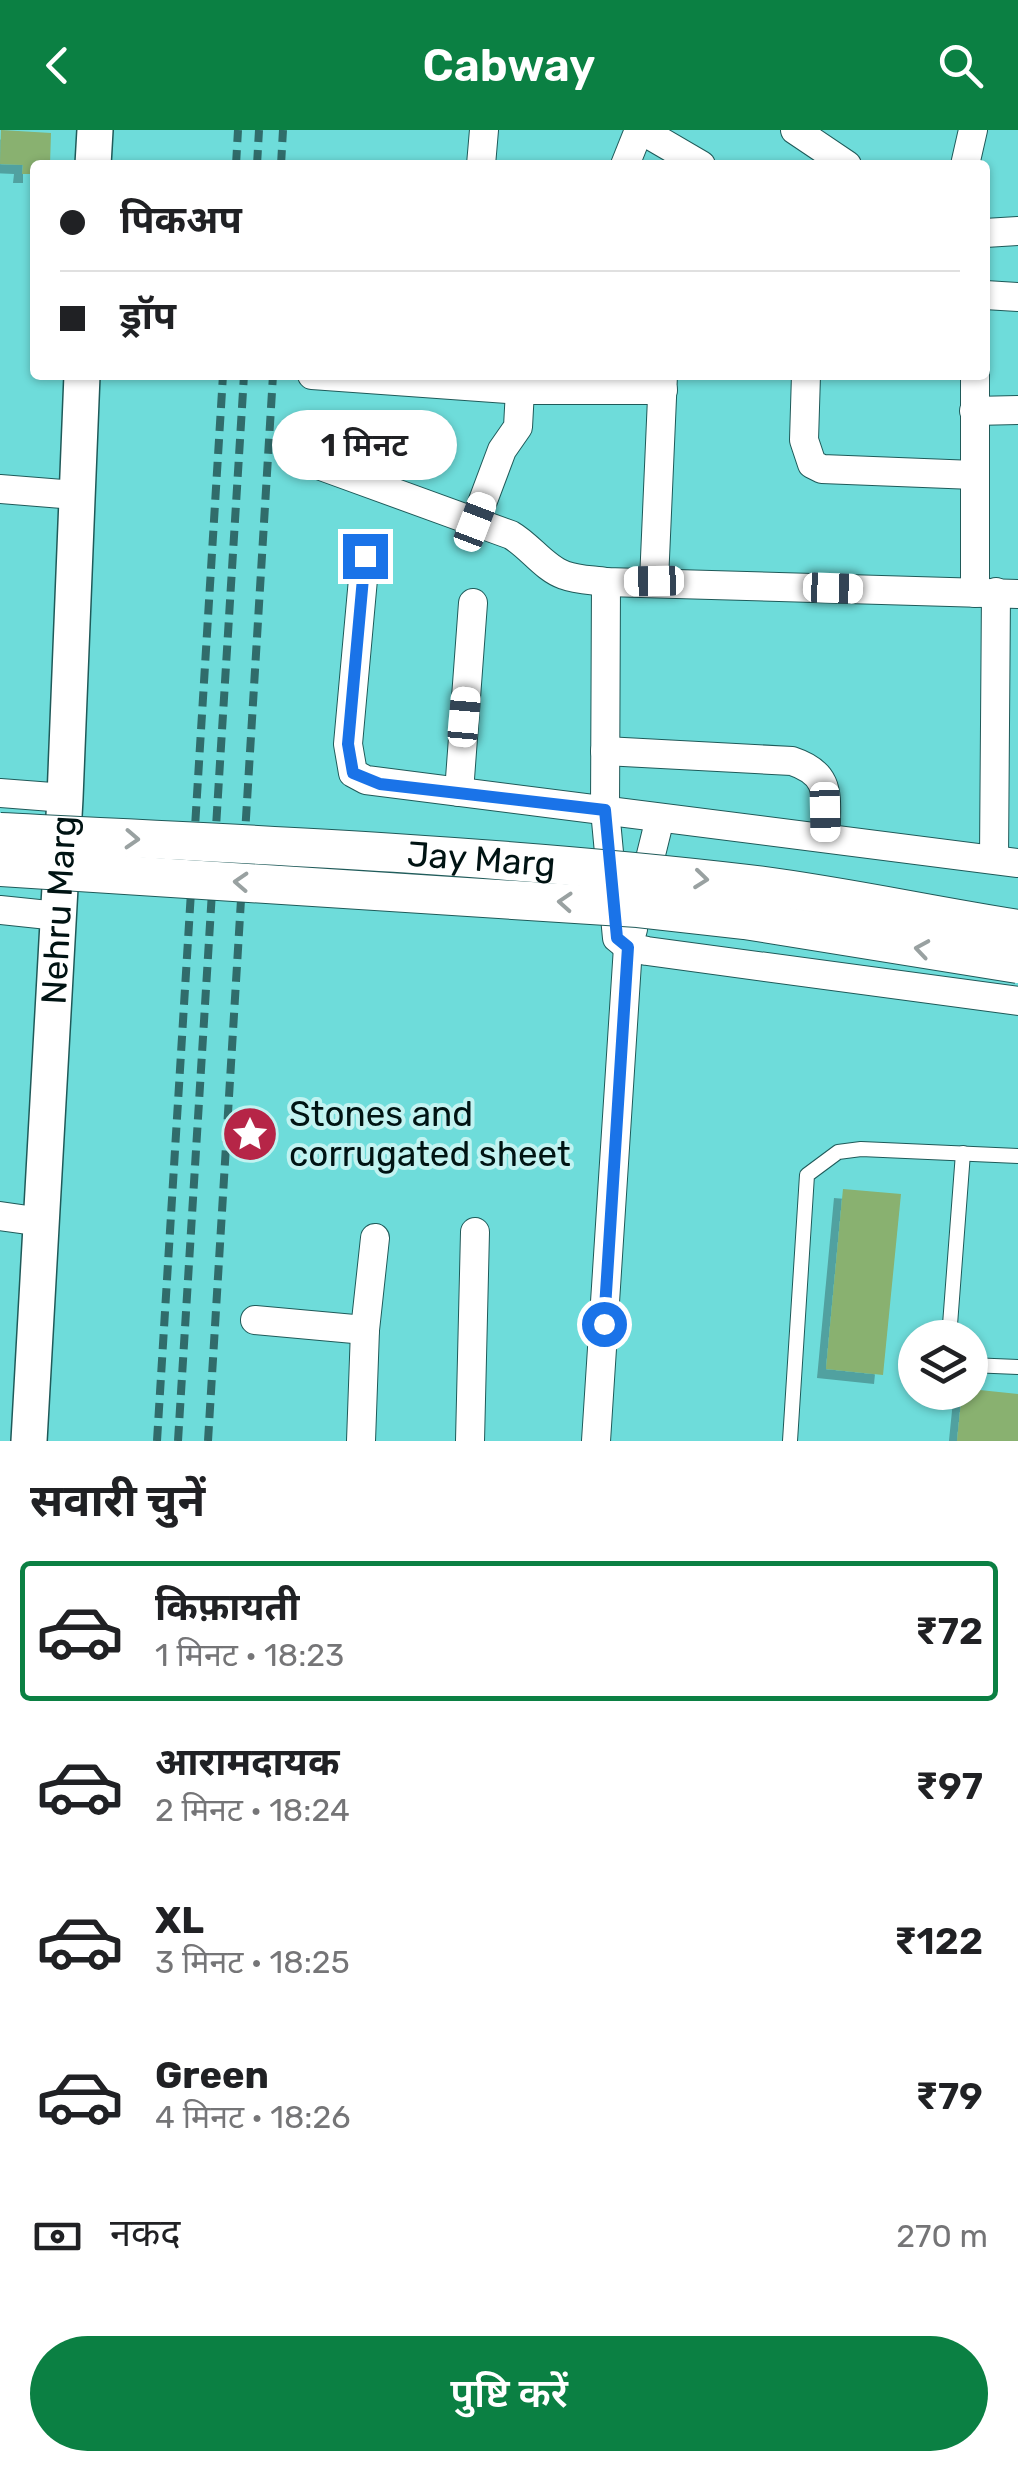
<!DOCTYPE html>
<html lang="hi">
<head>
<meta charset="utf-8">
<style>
  :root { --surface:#fff; --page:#f6f6f6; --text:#202124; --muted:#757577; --line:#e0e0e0; --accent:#0b8043 }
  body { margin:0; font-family:Rubik,"Noto Sans Devanagari",sans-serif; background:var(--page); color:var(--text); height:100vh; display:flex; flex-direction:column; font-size:38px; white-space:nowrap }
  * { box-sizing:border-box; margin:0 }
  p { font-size:32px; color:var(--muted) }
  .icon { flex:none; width:55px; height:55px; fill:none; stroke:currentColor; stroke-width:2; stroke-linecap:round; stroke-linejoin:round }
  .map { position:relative; height:1311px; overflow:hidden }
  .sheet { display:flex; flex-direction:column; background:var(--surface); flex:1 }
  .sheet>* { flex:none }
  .top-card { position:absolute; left:30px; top:30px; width:960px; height:220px; border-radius:10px; box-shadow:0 2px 8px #0004; display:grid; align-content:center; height:220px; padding:0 30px; background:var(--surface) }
  .fabs { position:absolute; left:898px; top:1190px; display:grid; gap:20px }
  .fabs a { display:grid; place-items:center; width:90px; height:90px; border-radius:50%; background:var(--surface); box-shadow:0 2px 8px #0004; font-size:50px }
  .end { position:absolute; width:45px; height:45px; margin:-22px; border:12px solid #1a73e8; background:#fff; box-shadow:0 0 0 5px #fff }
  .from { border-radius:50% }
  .bubble { position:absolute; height:70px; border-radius:35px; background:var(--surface); box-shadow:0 2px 8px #0004; font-size:32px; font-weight:600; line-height:70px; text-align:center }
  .car { position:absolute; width:30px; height:60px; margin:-30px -15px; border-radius:12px; box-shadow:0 0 8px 2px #0007; background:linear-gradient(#fff 24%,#345 0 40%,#fff 0 76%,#345 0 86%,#fff 0) }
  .top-card b { display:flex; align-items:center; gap:35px; height:95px; font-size:38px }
  .top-card b+b { border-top:2px solid var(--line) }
  .top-card i { width:25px; height:25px; background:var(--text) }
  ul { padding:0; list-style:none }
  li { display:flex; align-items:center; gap:30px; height:140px; margin:0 20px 15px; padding:0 10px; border:5px solid transparent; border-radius:10px }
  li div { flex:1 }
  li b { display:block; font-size:38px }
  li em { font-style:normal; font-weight:600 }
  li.active { border-color:var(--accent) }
  li>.icon { width:90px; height:90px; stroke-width:1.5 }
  h2 { padding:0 30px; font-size:45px; line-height:120px }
  .pay { display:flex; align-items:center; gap:25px; height:110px; padding:0 30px; font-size:38px }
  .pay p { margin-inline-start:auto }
  .button { display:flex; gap:20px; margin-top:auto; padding:20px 30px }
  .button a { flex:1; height:115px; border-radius:60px; background:var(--accent); color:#fff; font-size:40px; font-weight:600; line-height:115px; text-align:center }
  header { display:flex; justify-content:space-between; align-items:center; height:130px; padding:0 30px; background:var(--accent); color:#fff; font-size:45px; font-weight:600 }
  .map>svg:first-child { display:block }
</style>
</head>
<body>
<header><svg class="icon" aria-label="back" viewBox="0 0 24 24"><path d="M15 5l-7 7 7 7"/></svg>Cabway<svg class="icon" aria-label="search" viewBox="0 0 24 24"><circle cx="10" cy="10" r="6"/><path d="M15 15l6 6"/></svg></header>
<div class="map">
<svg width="1018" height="1311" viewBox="0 0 1018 1311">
  <defs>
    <filter id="shadow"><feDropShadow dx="-9" dy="9" stdDeviation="0" flood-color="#0004"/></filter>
  </defs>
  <rect width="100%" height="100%" fill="#6edcda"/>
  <g fill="#89b16f" filter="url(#shadow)">
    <path d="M1,0L51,3L50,35H32V44H22L23,35L0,34Z"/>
    <path d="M843,1059L901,1064L883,1245L826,1239Z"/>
    <path d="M970,1259L1018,1264V1311H957L962,1262H970Z"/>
  </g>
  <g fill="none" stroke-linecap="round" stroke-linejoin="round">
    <g stroke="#1f5a59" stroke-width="16">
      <g id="service">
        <path d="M949,1208L963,1023"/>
        <path d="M970,1235L1018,1237"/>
        <path d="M790,1311L807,1045L838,1022L861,1019L1018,1026"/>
      </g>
    </g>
    <g stroke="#1f5a59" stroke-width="30">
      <g id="minor">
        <path d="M641,0L701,35"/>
        <path d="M795,0L847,35"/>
        <path d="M481,35L484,0"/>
        <path d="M625,35L639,0"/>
        <path d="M965,35L973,0"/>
        <path d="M985,103L1018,101"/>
        <path d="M985,165L1018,167"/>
        <path d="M312,245L520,260H663"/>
        <path d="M806,245L804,310L812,334L822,339L974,345"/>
        <path d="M975,245V463"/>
        <path d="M974,281L1018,280"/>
        <path d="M299,328L511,405C530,416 544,438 564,445C577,450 593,450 606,452L1018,464"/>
        <path d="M0,359L75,365"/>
        <path d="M475,392L502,320L518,297L520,260"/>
        <path d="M365,427L348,614L353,643L366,650L1018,733"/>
        <path d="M654,451L663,245"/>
        <path d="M606,452L605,680L617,808L628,817L647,821L1018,871"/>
        <path d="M605,621L792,631C834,645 825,668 826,706"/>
        <path d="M459,662L473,473"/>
        <path d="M0,663L65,668"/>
        <path d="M994,729L996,462"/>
        <path d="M643,757L660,688"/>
        <path d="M0,780L58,786"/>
        <path d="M0,1086L42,1092"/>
        <path d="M255,1190L365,1200"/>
        <path d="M361,1311L365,1200L375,1108"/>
        <path d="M470,1311L475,1102"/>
        <path d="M596,1311L628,817L633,799"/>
      </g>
    </g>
    <g stroke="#1f5a59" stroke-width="38">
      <g id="tertiary">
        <path d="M93,35L95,0"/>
        <path id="s1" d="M29,1311L65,668L82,245"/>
      </g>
    </g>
    <use href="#service" stroke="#fff" stroke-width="14"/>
    <use href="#minor" stroke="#fff" stroke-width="28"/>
    <use href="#tertiary" stroke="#fff" stroke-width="35"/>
    <g stroke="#306c6b" stroke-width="8" stroke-dasharray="15 8" stroke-linecap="butt">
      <path d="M236,35L238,0"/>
      <path d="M257,35L259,0"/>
      <path d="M281,35L283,0"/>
      <path d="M157,1311L223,245"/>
      <path d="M178,1311L244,245"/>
      <path d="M208,1311L273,245"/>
    </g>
    <g stroke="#1f5a59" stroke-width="40" stroke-linecap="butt">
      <g id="secondary-bridge">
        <path id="s2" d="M0,702C250,714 500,725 749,754C839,765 928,785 1018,799"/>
        <path d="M0,737L638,778L745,790L1018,834"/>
      </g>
    </g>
    <use href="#secondary-bridge" stroke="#fff" stroke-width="38"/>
  </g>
  <defs><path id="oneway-chevron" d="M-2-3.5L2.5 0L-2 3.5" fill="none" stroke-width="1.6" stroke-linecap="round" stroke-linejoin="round" transform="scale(2.5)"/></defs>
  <g stroke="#99a1a1">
    <use href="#oneway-chevron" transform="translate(132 709) rotate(3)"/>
    <use href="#oneway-chevron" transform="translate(701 749) rotate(6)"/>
    <use href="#oneway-chevron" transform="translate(241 752) rotate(-177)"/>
    <use href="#oneway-chevron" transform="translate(565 772) rotate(-176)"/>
    <use href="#oneway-chevron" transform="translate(922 819) rotate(-171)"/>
  </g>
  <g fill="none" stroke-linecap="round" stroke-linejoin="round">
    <path stroke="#1a73e8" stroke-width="12" d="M365,426L348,614L353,643L380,654L605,680L617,808L628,817L604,1194"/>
  </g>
  <defs>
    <g id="sight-disc" transform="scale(2.875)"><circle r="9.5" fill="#b62547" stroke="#c2f3f1"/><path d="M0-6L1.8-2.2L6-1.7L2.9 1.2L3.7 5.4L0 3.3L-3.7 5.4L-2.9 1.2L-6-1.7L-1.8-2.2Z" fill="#fff"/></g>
  </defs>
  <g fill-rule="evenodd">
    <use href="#sight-disc" x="250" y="1004"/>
  </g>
  <g text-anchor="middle" stroke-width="8" stroke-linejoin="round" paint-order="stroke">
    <g font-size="35" fill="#001313" stroke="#c2f3f1">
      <text dy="12" stroke="none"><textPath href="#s2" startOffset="482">Jay Marg</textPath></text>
      <text dy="12" stroke="none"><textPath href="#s1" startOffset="532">Nehru Marg</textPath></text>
    </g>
    <g font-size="35" fill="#001313" stroke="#c2f3f1" text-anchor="start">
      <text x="289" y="996">Stones and<tspan x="289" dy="40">corrugated sheet</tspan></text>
    </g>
  </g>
</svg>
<div class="fabs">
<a><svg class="icon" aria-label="layers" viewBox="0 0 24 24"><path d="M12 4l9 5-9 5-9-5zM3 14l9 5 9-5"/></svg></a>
</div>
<i class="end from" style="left:604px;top:1194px"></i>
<i class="end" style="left:365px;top:426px"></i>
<div class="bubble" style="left:272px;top:280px;width:185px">1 मिनट</div>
<i class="car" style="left:475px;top:392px;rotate:21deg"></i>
<i class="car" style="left:654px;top:451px;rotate:269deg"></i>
<i class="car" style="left:833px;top:458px;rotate:92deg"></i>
<i class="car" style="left:464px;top:587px;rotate:5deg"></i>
<i class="car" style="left:825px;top:682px;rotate:179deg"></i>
<div class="top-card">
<b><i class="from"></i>पिकअप</b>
<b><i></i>ड्रॉप</b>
</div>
</div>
<section class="sheet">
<h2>सवारी चुनें</h2>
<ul>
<li class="active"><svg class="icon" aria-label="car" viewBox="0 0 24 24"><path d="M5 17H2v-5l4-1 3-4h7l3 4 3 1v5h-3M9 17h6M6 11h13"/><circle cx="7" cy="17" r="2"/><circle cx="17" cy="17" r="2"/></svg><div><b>किफ़ायती</b><p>1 मिनट · 18:23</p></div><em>₹72</em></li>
<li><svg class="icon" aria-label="car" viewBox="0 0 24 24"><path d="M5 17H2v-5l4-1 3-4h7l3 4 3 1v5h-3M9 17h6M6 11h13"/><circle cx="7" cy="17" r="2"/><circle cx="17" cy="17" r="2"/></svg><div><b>आरामदायक</b><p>2 मिनट · 18:24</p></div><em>₹97</em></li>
<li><svg class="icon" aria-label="car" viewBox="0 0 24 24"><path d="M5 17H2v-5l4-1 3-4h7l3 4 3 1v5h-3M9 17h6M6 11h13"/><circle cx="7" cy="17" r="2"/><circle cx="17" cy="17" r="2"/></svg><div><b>XL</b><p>3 मिनट · 18:25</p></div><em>₹122</em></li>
<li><svg class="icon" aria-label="car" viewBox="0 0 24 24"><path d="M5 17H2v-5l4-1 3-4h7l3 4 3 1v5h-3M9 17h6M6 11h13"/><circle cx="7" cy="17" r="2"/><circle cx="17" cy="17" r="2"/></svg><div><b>Green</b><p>4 मिनट · 18:26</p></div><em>₹79</em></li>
</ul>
<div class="pay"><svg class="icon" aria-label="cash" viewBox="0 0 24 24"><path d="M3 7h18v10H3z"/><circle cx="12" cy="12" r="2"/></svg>नकद<p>270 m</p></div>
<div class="button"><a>पुष्टि करें</a></div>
</section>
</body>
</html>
